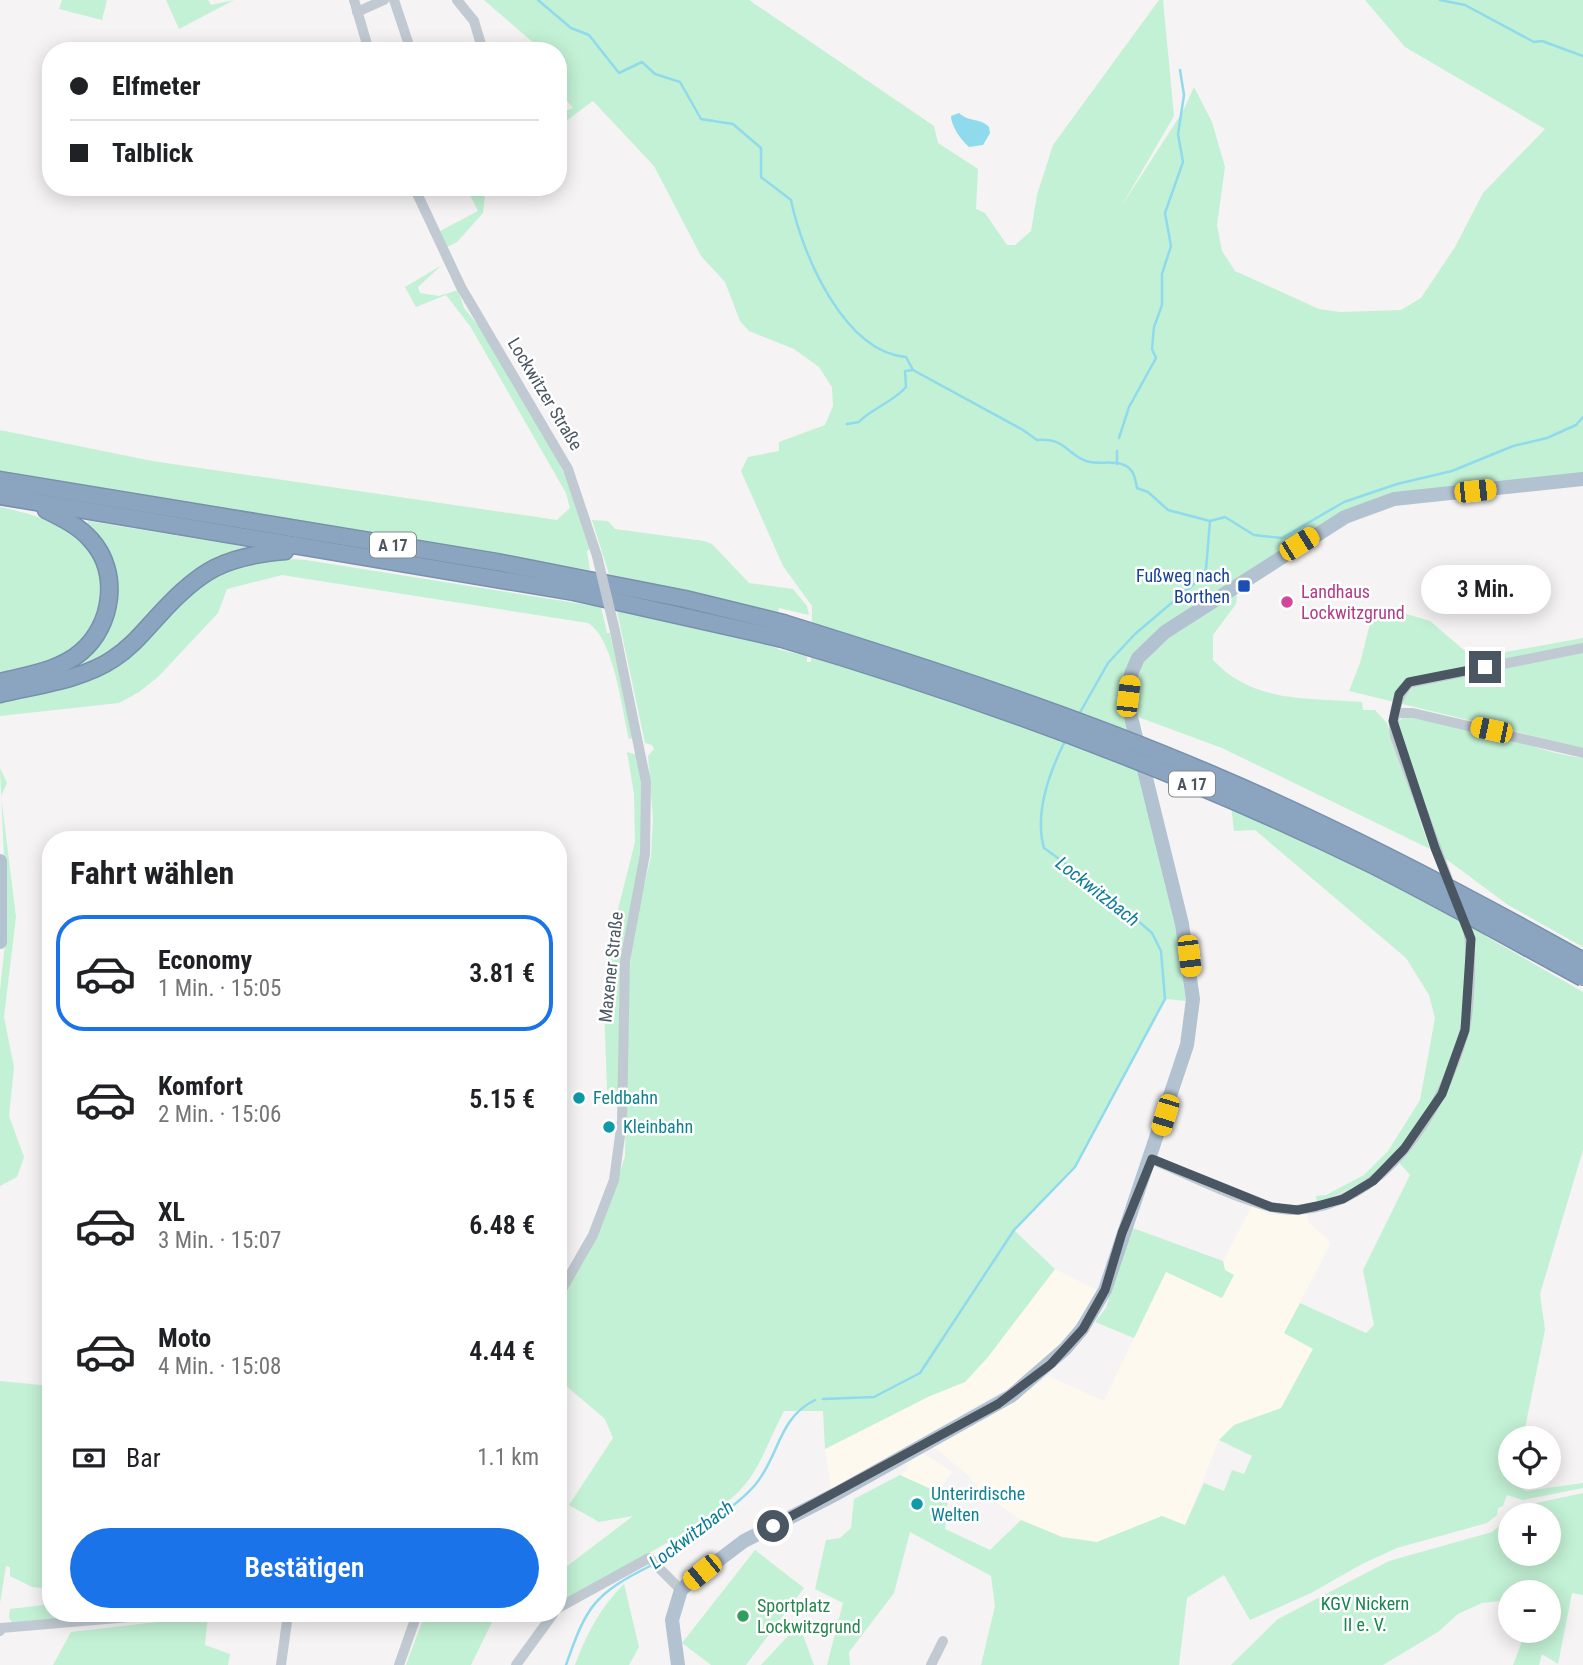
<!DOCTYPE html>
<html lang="de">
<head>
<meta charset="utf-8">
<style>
  :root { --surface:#fff; --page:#f6f6f6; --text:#202124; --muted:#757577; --line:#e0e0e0; --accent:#1a73e8 }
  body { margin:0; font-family:"Roboto Condensed",sans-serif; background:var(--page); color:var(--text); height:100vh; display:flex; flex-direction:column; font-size:26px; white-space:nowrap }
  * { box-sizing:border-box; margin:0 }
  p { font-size:23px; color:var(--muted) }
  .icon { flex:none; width:38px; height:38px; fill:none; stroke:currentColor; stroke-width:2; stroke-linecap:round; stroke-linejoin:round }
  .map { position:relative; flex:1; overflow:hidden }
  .drawer { position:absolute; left:42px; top:831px; width:525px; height:791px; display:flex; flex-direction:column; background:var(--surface); border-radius:28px; box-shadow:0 4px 18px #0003 }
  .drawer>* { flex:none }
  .hud { position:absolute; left:42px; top:42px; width:525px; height:154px; border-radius:28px; box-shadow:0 4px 18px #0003; display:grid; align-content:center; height:154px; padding:0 28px; background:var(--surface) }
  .buttons { position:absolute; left:1498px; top:1426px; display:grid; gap:14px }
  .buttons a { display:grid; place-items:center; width:63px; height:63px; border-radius:50%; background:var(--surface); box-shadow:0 4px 18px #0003; font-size:35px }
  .end { position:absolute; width:32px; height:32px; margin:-16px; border:9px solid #4a5661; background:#fff; box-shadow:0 0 0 4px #fff }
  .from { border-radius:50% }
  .bubble { position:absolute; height:49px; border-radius:24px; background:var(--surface); box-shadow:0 4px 18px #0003; font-size:23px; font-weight:600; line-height:49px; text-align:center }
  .car { position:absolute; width:21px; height:42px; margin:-21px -10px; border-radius:9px; box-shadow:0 0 5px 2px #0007; background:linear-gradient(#f5c518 24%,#345 0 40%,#f5c518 0 76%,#345 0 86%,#f5c518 0) }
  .hud b { display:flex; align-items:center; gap:24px; height:66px; font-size:26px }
  .hud b+b { border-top:2px solid var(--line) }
  .hud i { width:18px; height:18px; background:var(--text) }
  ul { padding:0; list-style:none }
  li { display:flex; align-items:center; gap:21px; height:116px; margin:0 14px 10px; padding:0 14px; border:4px solid transparent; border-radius:28px }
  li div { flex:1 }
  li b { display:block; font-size:26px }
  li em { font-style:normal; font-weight:600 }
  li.selected { border-color:var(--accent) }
  li>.icon { width:63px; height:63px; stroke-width:1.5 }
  h2 { padding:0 28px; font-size:32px; line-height:84px }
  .pay { display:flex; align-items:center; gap:18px; height:77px; padding:0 28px; font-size:26px }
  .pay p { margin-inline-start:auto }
  .cta { display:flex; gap:14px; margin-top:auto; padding:14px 28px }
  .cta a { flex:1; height:80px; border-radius:42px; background:var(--accent); color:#fff; font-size:28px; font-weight:600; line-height:80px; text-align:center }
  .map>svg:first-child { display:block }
</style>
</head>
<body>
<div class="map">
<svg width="1583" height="1665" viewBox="0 0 1583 1665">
  <rect width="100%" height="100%" fill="#f5f3f3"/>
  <g fill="#fdf9ef">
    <path d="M1252,1206L1271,1215L1306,1212L1309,1223L1328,1240L1330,1245L1284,1333L1313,1348L1281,1409L1234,1425L1219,1440L1185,1525L1162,1517L1097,1542L1062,1537L1021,1520L983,1493L966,1473L933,1447L996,1413L1048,1376L1104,1401L1166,1271L1221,1298L1225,1270L1223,1261Z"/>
    <path d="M1055,1269L1099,1291L1078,1325L1024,1379L831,1489L825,1449L930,1396L965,1382L988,1357Z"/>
    <path d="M923,1453L952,1472L938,1492L900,1475L907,1470L908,1462Z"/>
  </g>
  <g fill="#c3f1d5">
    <path d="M62,0H107L102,20L59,9Z"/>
    <path d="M166,0H208L211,5L234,0L179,29Z"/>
    <path d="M484,0H749L934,126L938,143L978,169L976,209L985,213L1007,245H1015L1031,231L1037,195L1053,145L1159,0H1163L1174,116L1121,207L1183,111L1194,87L1212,122L1225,167L1217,225L1222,251L1235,271L1319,309L1340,312L1401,310L1421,298L1455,247L1483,193L1545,129L1405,47L1365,0H1583V475L1343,512C1263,555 1196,613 1128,672L1179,929L1187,1001L1165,999L1075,1167L1014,1230L1055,1269L988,1357L965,1382L930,1396L825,1449L823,1411H784C772,1433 764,1458 750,1478C721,1522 606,1574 558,1603V1573L633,1516L599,1522L569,1505L613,1438L605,1419L558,1379V1304L617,1181L625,1156L628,988L633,934L651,856L653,819L648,756L654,749L652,745L645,743L617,611L778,646L777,649L807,656V662H811L812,606L783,566L741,471L748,457L779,451V442L825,425L833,406L832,387L819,367L794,349L749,331L740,321L725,282L701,256L654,166L593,101L558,127V114L573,108L559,91L558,71L562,67L558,64V51H543Z"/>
    <path d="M466,187H486L483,213L457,242L447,247L440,231L478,211Z"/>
    <path d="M442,265L418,287L420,293L439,296L458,290L464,308L481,329L557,459L569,483L590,549L587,551L590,570L0,471V430L152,461L557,520L570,508L566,493L470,326L446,295L416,307L405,287Z"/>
    <path d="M0,507C56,519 118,539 101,610C97,624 85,646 72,654C52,665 22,670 0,677Z"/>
    <path d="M592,520L608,521L615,529L704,541L712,544L749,583L793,589L807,606L809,615L779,608L778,612L609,574Z"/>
    <path d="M88,521L248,547L136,636L93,665L0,687L49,674L113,613L86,528Z"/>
    <path d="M264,557L306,560L601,607L607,633H610L633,738L629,739C622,710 614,638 588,623L282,575L227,589L218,613L158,677L139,692L119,703L0,716V697L96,671L205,576Z"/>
    <path d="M1233,591L1237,597L1236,604L1213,635V660C1253,703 1307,698 1362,702L1363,710H1375L1387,723L1430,849L1222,748L1138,717C1136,704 1133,691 1136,678C1142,642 1204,610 1233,591Z"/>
    <path d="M1393,610L1430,621L1473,658L1583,638V748L1349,691L1360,663L1373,612Z"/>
    <path d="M1403,717C1459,714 1527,751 1583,758V947L1508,905L1442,856L1397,723Z"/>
    <path d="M627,752L638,755L643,780L642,850L621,957L618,1093L607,1090L604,1004L609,945L635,842L634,794Z"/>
    <path d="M0,768L7,783L1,796L16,917L4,1017L14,1067L9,1116L24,1157L17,1177L0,1186V990L7,925Z"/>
    <path d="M1230,797L1458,910L1474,939L1467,916L1487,937L1583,992V1150L1540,1294L1545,1330L1523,1438H1510V1477H1516L1515,1484L1526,1491L1583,1483V1488L1523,1500L1507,1495L1503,1506L1498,1508L1497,1515L1487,1523L1397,1548L1362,1564L1311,1593L1250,1620L1224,1575L1187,1598L1179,1665H981L995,1606L991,1576L910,1532L894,1593L849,1652L850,1665H827L843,1603L815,1589L826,1540L840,1538L851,1528L854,1499L900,1475L948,1497L945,1529L990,1550L1021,1520L1062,1537L1097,1542L1162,1516L1185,1525L1204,1483L1224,1491L1232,1470L1244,1474L1252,1456L1219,1440L1234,1425L1281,1408L1313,1349L1284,1333L1300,1303L1366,1333L1374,1325L1363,1270L1410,1175L1394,1157L1372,1178L1322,1202L1317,1203L1316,1196L1326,1195L1364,1175L1388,1151L1420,1100L1435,1018L1429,995L1406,958L1255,830L1234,831Z"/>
    <path d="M1130,1227L1223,1261L1225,1270L1234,1275L1222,1298L1166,1272L1134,1338L1095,1322L1106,1308Z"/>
    <path d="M0,1381L51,1386V1589L32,1587L10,1576V1567L6,1566L0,1603Z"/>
    <path d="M1583,1493V1595L1572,1593L1558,1664L1542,1654L1539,1665H1513L1526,1631H1549V1592H1510V1600L1482,1603L1458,1614L1438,1632L1383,1665H1231L1278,1619L1389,1561L1492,1532L1510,1517V1554H1549V1516L1512,1515L1527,1505Z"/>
    <path d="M755,1550L804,1588L746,1665H711L682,1643Z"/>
    <path d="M624,1584L639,1647L629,1665H575C587,1633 600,1608 624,1584Z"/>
    <path d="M51,1604V1614H125L12,1622L9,1618L10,1609Z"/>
    <path d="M425,1614H496L471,1665H406Z"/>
    <path d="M208,1616L205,1645L230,1654L228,1665H53L71,1632Z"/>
    <path d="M799,1624L814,1665H761Z"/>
  </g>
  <path fill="#90daee" d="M959,113C968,122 981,118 989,127L990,133L983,145L969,147C961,140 951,126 951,116Z"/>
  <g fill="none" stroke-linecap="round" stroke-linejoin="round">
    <g stroke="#90daee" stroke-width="2.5">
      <path d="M538,0L571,28L589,35L619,73L642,62L655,74L680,82L701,119L733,124L761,148V177L791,200C802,254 844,352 906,357L913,370L1023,430L1037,440C1066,438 1065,453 1086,461C1098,465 1113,460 1124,465C1134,469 1135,478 1137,488L1148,492L1168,510L1210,521"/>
      <path d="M1440,0L1465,5L1534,42L1542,41L1583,56"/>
      <path d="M847,424L859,422C872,408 892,403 906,387L905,371L913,370"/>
      <path d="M1119,438L1129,407L1156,358L1152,349L1154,327L1162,305V274L1171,246L1165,213L1183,162L1178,134L1184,95L1180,70"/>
      <path d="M1117,451V464"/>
      <path d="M1078,716L1108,663L1135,634L1194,584L1206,569L1210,521L1225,517L1254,535L1282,538L1344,502L1397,484L1452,471L1513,446L1547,438L1576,425L1583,417"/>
      <path d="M823,1399L874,1397L920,1373L1014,1230L1075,1167L1165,999L1161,951L1152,933L1106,893L1044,848C1034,813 1050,771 1065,741"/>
      <path d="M657,1561C685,1537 733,1511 755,1485C779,1457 778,1418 815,1400"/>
      <path d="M566,1665C587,1605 594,1594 652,1565"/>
    </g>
    <g stroke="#7690ad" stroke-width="19">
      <g id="highway">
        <path d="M0,480L497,562L685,599L783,623"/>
        <path d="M0,496L574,592L779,638"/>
        <path d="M0,682C27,675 59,671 81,652C113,625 120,572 91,540C79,526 62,518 46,510"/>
        <path d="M0,694C36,685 82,680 113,659C132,647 145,630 160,614C200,570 225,556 285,551"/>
      </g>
    </g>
    <g stroke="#c1cad2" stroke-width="10">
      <path d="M354,0L369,51"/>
      <path d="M394,0L411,51"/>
      <path d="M457,0L474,21L483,51"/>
      <path d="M357,12L384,0"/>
      <path d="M414,187L461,287L568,469L597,556"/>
      <path d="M1397,713H1413L1583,753"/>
      <path d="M1451,888L1395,736C1392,717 1396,697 1409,683L1583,648"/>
      <path d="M1151,1159C1187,1173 1260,1212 1296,1210C1386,1205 1442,1110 1464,1033C1469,1015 1469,993 1470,975C1470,952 1472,933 1462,913"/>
      <path d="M558,1296L593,1235L614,1180L622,1121L625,961L645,854L646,782L615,631"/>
      <path d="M558,1608L649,1558L681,1590"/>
      <path d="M0,1631L1,1628L165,1614"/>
      <path d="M281,1665L288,1614"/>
      <path d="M399,1665L417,1614"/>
      <path d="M516,1665L553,1614"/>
      <path d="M931,1665L943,1641"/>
    </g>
    <g stroke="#b3c2d1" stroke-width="14">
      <path d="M0,861V942"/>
      <path d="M678,1665L672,1620L681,1590L691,1581L744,1541L836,1494L1011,1396L1065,1349L1082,1329L1105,1290L1187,1045L1193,999L1182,924L1130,713L1131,674L1138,658L1165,632L1345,517L1394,499L1583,479"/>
    </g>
    <use href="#highway" stroke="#8ba5c1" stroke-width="16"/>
    <g stroke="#7690ad" stroke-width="19" stroke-linecap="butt">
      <g id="highway-bridge">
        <path d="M783,623C928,668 1073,715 1213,775C1340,829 1462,893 1583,961"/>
        <path d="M779,638C982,698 1183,772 1373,865C1444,901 1513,940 1583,978"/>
      </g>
    </g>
    <path stroke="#c1cad2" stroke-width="10" d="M597,556L615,631"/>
    <use href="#highway-bridge" stroke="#8ba5c1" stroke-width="16"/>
  </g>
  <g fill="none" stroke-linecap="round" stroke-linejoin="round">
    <path stroke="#4a5661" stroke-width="9" d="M773,1526L998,1404L1051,1364L1083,1329L1105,1290L1122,1233L1152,1159L1271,1207L1298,1210L1317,1206L1343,1199L1373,1181L1404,1149L1442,1094L1465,1030L1471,939L1435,848L1393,721L1399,694L1409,682L1485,667"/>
  </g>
  <rect fill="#1a4fb4" stroke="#fff" stroke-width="2.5" x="1237" y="579" width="14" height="14" rx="3.5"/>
  <circle fill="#d1479c" stroke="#fff" stroke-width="2.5" cx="1287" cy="602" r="7"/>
  <g fill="#0f9aa8" stroke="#fff" stroke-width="2.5">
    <circle cx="579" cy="1098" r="7"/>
    <circle cx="609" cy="1127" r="7"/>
    <circle cx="917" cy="1504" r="7"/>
  </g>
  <circle fill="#2e9e5b" stroke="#fff" stroke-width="2.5" cx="743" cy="1616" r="7"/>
  <g text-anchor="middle" stroke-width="5" stroke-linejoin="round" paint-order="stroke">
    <g fill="#fff" stroke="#808990" stroke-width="2">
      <rect x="370" y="532.5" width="46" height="25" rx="5"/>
      <rect x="1169" y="771.5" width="46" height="25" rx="5"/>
    </g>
    <g font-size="16" font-weight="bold" fill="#4a5661">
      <text x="393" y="551">A 17</text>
      <text x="1192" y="790">A 17</text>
    </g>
    <g font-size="18" fill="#4a5661" stroke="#fff">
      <text transform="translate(545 394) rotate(59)" y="6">Lockwitzer Straße</text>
      <text transform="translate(611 967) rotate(-84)" y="6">Maxener Straße</text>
    </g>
    <g font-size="18" fill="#164399" stroke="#fff" text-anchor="end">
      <text x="1230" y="582">Fußweg nach<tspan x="1230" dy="21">Borthen</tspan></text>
    </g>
    <g font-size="18" fill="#b23c85" stroke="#fff" text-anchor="start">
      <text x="1301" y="598">Landhaus<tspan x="1301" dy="21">Lockwitzgrund</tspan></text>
    </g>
    <g font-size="18" fill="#0d838f" stroke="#fff" text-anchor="start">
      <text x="593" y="1104">Feldbahn</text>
      <text x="623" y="1133">Kleinbahn</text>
      <text x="931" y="1500">Unterirdische<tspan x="931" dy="21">Welten</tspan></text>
    </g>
    <g font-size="18" fill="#17864f" stroke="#fff">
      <text x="1365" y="1610">KGV Nickern<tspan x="1365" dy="21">II e. V.</tspan></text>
    </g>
    <g font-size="18" fill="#27864d" stroke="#fff" text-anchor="start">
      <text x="757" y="1612">Sportplatz<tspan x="757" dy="21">Lockwitzgrund</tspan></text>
    </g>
    <g font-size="19" font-style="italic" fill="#0c7c9b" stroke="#fff">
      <text transform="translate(1098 891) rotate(38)" y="7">Lockwitzbach</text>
      <text transform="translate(691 1534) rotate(-37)" y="7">Lockwitzbach</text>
    </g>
  </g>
</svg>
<div class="buttons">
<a><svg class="icon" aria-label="locate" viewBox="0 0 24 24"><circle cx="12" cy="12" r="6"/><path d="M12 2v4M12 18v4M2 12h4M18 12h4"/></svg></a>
<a>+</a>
<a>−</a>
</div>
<i class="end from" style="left:773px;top:1526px"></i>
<i class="end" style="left:1485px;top:667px"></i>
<div class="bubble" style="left:1421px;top:565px;width:130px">3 Min.</div>
<i class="car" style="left:1475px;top:491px;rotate:84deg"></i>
<i class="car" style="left:1299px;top:544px;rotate:58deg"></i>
<i class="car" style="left:1128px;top:696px;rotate:7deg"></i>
<i class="car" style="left:1491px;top:730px;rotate:282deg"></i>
<i class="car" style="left:1189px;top:956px;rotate:173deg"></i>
<i class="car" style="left:1165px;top:1115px;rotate:197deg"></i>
<i class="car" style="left:702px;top:1572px;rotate:231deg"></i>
<div class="hud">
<b><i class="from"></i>Elfmeter</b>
<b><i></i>Talblick</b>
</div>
<section class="drawer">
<h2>Fahrt wählen</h2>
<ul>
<li class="selected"><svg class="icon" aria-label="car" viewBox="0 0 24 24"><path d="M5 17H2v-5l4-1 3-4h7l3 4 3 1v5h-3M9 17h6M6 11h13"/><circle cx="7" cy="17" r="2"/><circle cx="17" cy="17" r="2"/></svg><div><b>Economy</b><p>1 Min. · 15:05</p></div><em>3.81 €</em></li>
<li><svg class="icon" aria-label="car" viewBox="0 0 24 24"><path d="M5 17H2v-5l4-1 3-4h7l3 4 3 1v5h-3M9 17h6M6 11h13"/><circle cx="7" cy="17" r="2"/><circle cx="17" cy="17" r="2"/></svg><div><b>Komfort</b><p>2 Min. · 15:06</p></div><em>5.15 €</em></li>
<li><svg class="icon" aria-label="car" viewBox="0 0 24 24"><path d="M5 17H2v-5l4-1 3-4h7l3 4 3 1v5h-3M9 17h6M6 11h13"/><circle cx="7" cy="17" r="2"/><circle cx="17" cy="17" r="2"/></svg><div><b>XL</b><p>3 Min. · 15:07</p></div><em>6.48 €</em></li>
<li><svg class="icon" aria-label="car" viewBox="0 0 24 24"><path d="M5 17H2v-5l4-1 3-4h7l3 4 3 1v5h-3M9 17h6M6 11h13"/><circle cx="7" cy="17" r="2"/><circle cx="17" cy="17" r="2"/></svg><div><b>Moto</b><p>4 Min. · 15:08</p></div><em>4.44 €</em></li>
</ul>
<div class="pay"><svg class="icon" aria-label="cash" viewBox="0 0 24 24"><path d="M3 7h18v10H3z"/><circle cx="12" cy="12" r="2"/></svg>Bar<p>1.1 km</p></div>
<div class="cta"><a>Bestätigen</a></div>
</section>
</div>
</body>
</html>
